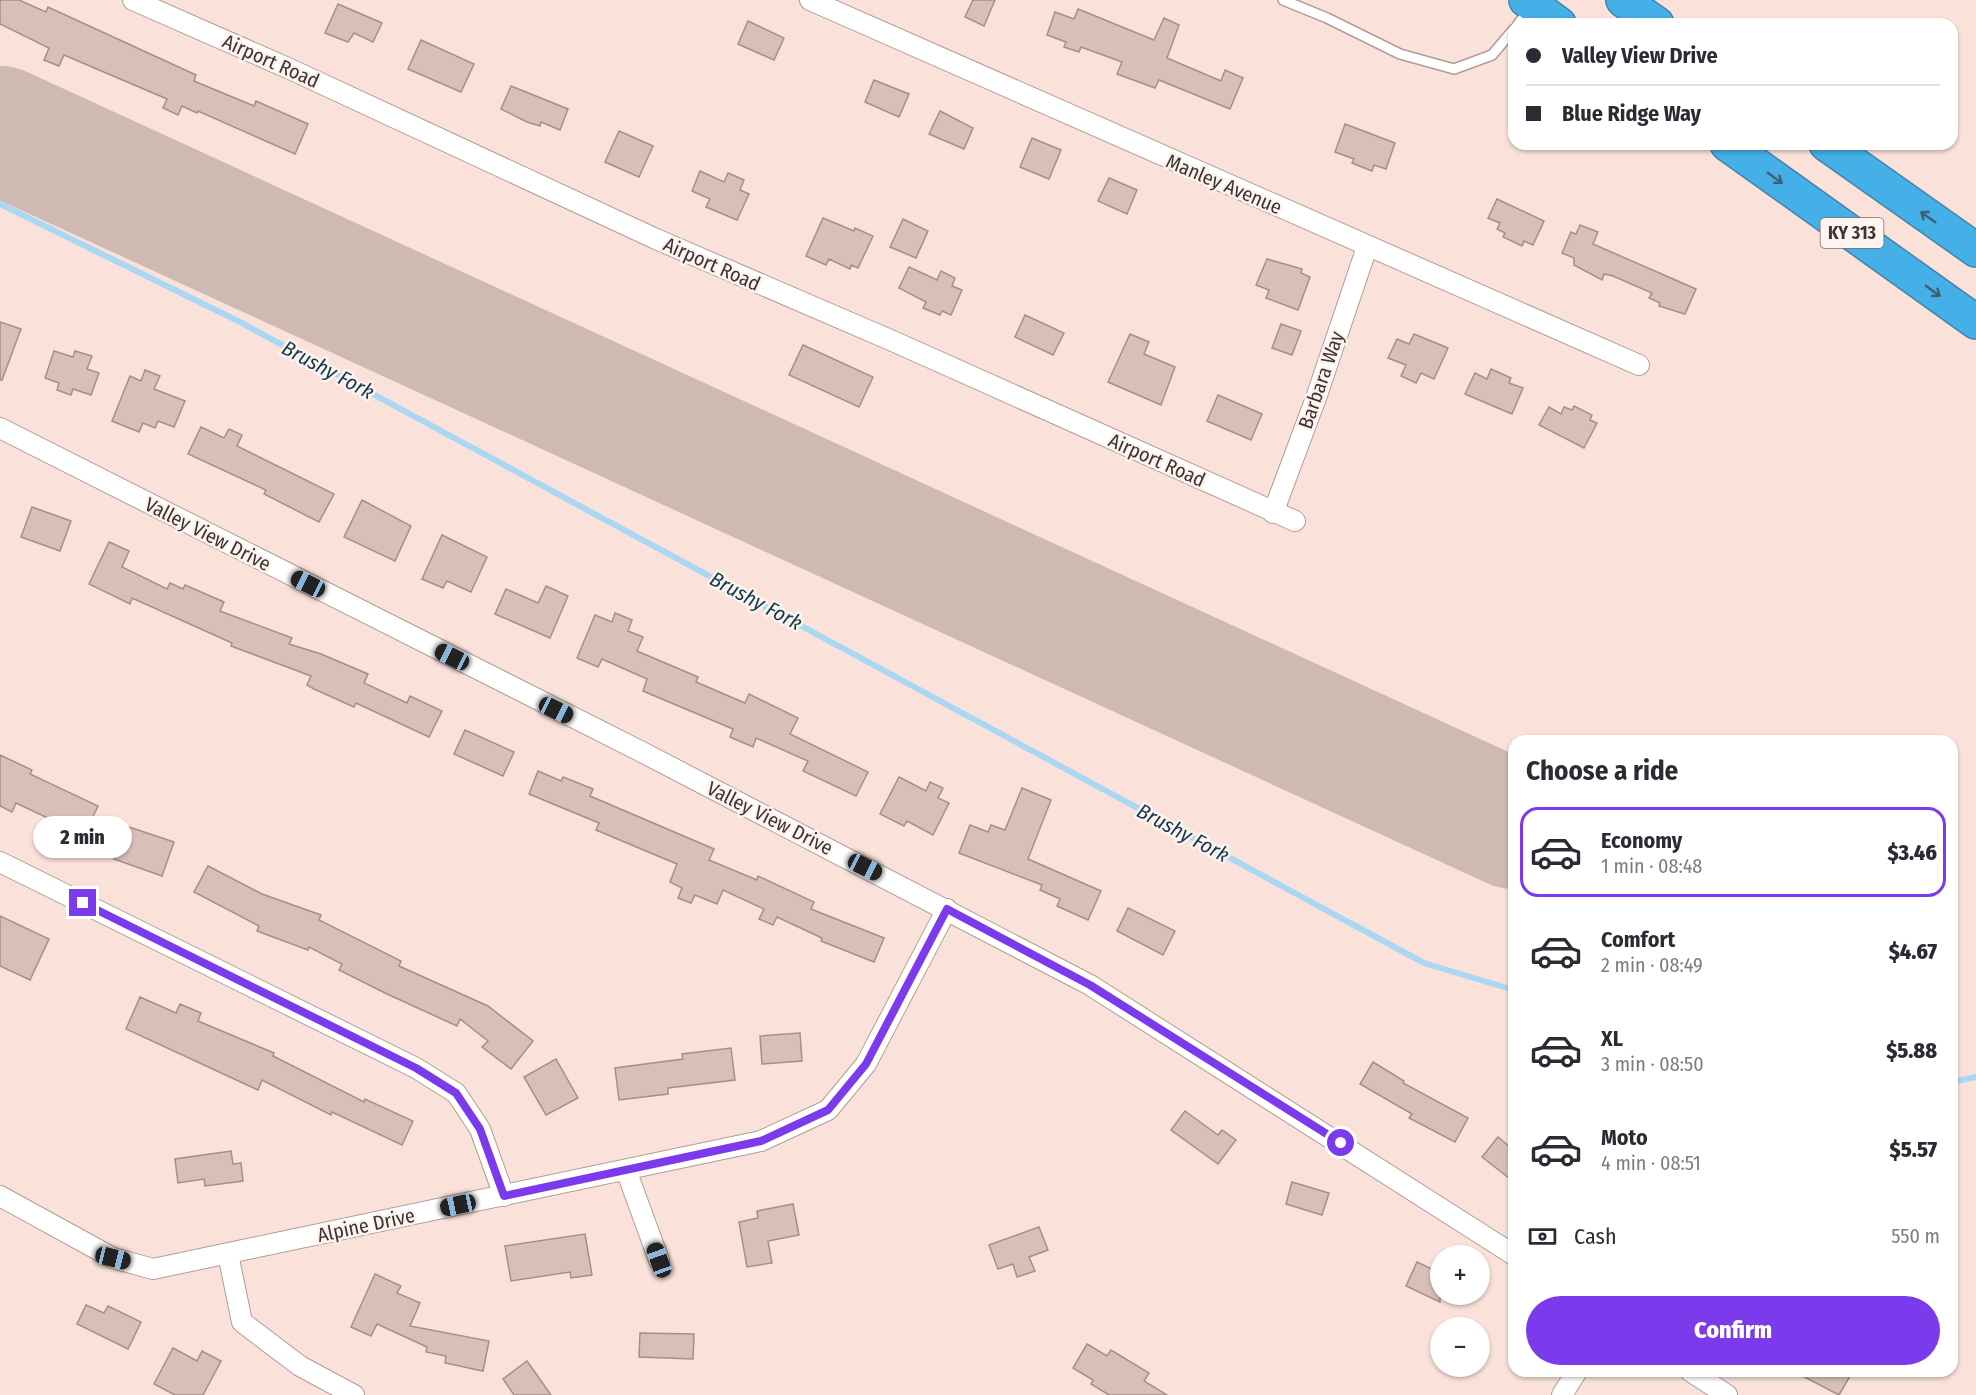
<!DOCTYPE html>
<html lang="en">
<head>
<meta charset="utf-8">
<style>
  :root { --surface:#fff; --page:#f7f7f7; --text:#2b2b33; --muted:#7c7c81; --line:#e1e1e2; --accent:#7c3aed }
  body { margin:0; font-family:"Fira Sans Condensed",sans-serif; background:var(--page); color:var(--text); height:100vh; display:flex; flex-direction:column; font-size:22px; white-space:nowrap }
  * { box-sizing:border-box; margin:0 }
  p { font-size:20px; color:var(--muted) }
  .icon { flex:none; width:33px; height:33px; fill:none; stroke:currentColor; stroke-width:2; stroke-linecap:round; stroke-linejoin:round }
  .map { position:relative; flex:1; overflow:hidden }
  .sheet { position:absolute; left:1508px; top:735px; width:450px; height:642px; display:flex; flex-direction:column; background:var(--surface); border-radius:18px; box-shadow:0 2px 4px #0004 }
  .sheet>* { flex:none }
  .banner { position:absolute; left:1508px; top:18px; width:450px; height:132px; border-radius:18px; box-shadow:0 2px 4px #0004; display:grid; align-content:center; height:132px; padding:0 18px; background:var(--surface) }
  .tools { position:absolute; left:1430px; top:1245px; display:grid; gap:12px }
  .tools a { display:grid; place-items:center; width:60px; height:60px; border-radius:50%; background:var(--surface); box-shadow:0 2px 4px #0004; font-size:30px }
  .end { position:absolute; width:27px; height:27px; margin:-14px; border:8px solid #7c3aed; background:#fff; box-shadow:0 0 0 3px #fff }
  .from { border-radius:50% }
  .bubble { position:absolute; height:42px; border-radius:21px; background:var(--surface); box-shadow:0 2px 4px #0004; font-size:20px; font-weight:800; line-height:42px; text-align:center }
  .car { position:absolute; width:18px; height:36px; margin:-18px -9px; border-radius:8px; box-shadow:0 0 4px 2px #0007; background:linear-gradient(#222 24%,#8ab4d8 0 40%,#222 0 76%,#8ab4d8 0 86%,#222 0) }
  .banner b { display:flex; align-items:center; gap:21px; height:57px; font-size:22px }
  .banner b+b { border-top:2px solid var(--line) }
  .banner i { width:15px; height:15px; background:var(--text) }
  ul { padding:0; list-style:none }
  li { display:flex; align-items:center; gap:18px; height:90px; margin:0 12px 9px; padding:0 6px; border:3px solid transparent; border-radius:18px }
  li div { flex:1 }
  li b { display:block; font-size:22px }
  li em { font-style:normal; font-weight:800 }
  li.current { border-color:var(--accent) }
  li>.icon { width:54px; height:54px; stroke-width:1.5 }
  h2 { padding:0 18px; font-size:27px; line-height:72px }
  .pay { display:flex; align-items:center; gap:15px; height:66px; padding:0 18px; font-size:22px }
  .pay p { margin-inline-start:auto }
  .action { display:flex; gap:12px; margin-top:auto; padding:12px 18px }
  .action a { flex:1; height:69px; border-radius:36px; background:var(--accent); color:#fff; font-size:24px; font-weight:800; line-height:69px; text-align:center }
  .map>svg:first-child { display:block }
</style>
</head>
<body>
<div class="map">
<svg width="1976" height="1395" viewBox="0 0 1976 1395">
  <rect width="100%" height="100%" fill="#fae2da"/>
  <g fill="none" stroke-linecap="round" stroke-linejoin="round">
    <g stroke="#a9d7f4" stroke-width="6">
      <path d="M0,204L240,322L1424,963L1514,990"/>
      <path d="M1952,1082L1976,1077"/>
    </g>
    <path stroke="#cebab2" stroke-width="128" d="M0,130L1514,825"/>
  </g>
  <g fill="#d8c0b9" stroke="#a68f88" stroke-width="1.5">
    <path d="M0,0H19L46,12L48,7L196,75L194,81L254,106L256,101L308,124L295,154L198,111L197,113L182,106L178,115L163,108L167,99L64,55L59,66L44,60L49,48L0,24Z"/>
    <path d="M973,0H995L984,26L965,17Z"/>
    <path d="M338,4L382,23L373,42L354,33L348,42L325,33Z"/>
    <path d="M1078,9L1154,40L1164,18L1179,25L1167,58L1221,81L1225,70L1243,78L1230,109L1159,80L1155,88L1117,74L1122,62L1081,47L1079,52L1064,47L1066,42L1047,35L1055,12L1074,19Z"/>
    <path d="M748,21L784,38L774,60L738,44Z"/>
    <path d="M421,40L474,64L461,92L408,69Z"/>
    <path d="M874,80L909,94L899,117L865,102Z"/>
    <path d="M511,86L568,109L560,130L541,122L540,126L527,122L501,109Z"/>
    <path d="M940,111L973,128L964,149L929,134Z"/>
    <path d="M1345,124L1395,143L1386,169L1374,165L1372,171L1352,163L1354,159L1335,152Z"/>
    <path d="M619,131L653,146L639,177L605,162Z"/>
    <path d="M1032,138L1061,150L1049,179L1020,167Z"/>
    <path d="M700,171L724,182L728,173L744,180L740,190L749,194L737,220L706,207L710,199L692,191Z"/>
    <path d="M1109,178L1137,190L1127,214L1098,201Z"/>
    <path d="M1497,199L1544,221L1533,245L1524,241L1522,246L1503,237L1505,233L1497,229L1500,223L1488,218Z"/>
    <path d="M823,218L854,231L855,228L873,236L858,268L851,265L850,269L829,259L826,265L806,256Z"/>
    <path d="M903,219L928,231L916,258L890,247Z"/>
    <path d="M1580,225L1598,232L1593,244L1696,289L1685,314L1659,306L1660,303L1649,298L1652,293L1613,276L1604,274L1602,280L1574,265V258L1562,253L1571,232L1576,234Z"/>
    <path d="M1267,259L1302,269L1301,273L1310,277L1298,310L1266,298L1269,290L1256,285Z"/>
    <path d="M909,267L937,280L941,271L955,278L952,286L962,290L951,315L942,311L940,315L923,308L926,302L899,288Z"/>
    <path d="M1025,315L1064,333L1053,355L1015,337Z"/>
    <path d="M0,322L21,329L2,380H0Z"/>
    <path d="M1281,324L1301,331L1292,355L1272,348Z"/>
    <path d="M1130,334L1149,342L1144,354L1175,367L1161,405L1108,382Z"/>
    <path d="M1414,334L1448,348L1434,379L1421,373L1416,383L1401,376L1406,365L1388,358L1397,339L1409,344Z"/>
    <path d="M803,345L873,377L859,407L789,375Z"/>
    <path d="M54,351L73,357L75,351L92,356L87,369L99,373L91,395L73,389L71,395L57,390L59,383L45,378Z"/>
    <path d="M1491,369L1511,378L1509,383L1523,388L1512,414L1465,394L1475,373L1487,379Z"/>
    <path d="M145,370L160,376L154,389L185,401L174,427L158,421L155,428L143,423L139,432L112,421L130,376L141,381Z"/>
    <path d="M1218,395L1262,414L1251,440L1207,421Z"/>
    <path d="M1574,406L1592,415L1590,420L1597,423L1584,448L1539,425L1549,407L1561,414L1564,407L1572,410Z"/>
    <path d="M201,427L224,438L229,429L242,435L237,446L334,494L319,522L264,494L266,490L188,454Z"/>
    <path d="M362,500L411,526L395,561L344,537Z"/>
    <path d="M32,507L71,521L60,551L21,537Z"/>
    <path d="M442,535L487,557L471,592L447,581L443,588L422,579Z"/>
    <path d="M109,542L129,551L122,567L167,589L170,583L183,589L185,585L224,602L220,611L292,638L289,644L321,654L368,674L364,683L407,703L410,696L442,711L429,737L356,703L354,707L314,689L307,685L311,676L231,646L232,643L132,598L130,604L89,584Z"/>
    <path d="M546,586L568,596L550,638L495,614L506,589L538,603Z"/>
    <path d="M615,613L632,620L628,631L643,637L637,651L698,677L696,682L745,703L749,694L798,718L790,734L868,772L856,796L803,771L808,761L756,738L753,747L730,737L733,729L643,691L647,679L602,659L598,667L577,658L595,615L612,622Z"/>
    <path d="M465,730L514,752L503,776L454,754Z"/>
    <path d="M0,755L32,770L30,774L98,806L84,835L16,803L12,812L0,806Z"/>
    <path d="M538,771L561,781L563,777L593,789L590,796L714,849L709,860L757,880L758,876L814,902L811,909L884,938L874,962L821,941L822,938L777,917L773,925L759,919L764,909L723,890L717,904L695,895L691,903L678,898L682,888L670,882L677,864L596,830L599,823L529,794Z"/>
    <path d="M899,777L926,791L930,782L943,788L938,798L949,803L933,835L907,821L904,826L880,814Z"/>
    <path d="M1022,788L1051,800L1028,859L1101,891L1088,920L1057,906L1060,899L1040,890L1042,885L959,853L970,825L988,832L991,825L1005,830Z"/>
    <path d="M126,826L174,842L162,876L114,859Z"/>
    <path d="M208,866L262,894L321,915L319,920L401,961L399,966L488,1006L533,1041L511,1069L482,1047L488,1041L460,1019L457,1026L385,993L339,970L342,964L309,947L308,950L257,931L259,926L194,892Z"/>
    <path d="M1128,908L1175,931L1163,955L1117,931Z"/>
    <path d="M0,916L49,939L30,980L0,966Z"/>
    <path d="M140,997L176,1013L180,1004L201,1013L198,1021L274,1053L273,1056L364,1102L365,1099L413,1121L402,1145L332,1112L331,1115L262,1080L258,1090L126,1029Z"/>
    <path d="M800,1033L802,1061L762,1064L760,1036Z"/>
    <path d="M731,1048L735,1080L668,1088V1094L619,1100L615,1068L683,1059L682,1054Z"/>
    <path d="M556,1059L578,1098L546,1115L524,1077Z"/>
    <path d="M1373,1062L1404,1081L1403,1083L1468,1118L1455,1142L1409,1118L1412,1114L1360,1084Z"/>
    <path d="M1185,1111L1218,1135L1222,1130L1236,1140L1218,1164L1171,1130Z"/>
    <path d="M1498,1137L1514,1150V1182L1482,1157Z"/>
    <path d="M231,1151L233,1164L241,1163L243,1181L205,1186L204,1179L178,1183L175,1159Z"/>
    <path d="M1292,1182L1329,1193L1322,1215L1286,1204Z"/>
    <path d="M793,1204L799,1235L768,1241L772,1263L747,1267L739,1222L758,1218L757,1211Z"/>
    <path d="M1039,1227L1048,1250L1029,1257L1035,1271L1017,1277L1013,1264L998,1269L989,1245Z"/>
    <path d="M585,1234L592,1275L571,1278L570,1272L511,1281L505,1246Z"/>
    <path d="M1417,1262L1440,1273V1302L1406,1286Z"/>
    <path d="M375,1274L401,1286L397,1293L420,1303L410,1326L489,1341L483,1371L445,1363L446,1356L426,1352L427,1347L377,1324L371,1336L351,1327Z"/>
    <path d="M86,1305L104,1313L108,1306L141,1322L128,1349L77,1324Z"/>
    <path d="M640,1333L694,1334L693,1359L639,1357Z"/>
    <path d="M1087,1344L1107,1356L1111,1350L1149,1373L1144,1381L1167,1395H1109L1091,1384L1093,1380L1073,1368Z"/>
    <path d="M173,1348L197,1361L202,1351L221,1361L203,1395H175L154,1384Z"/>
    <path d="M527,1361L551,1395H514L503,1379Z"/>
    <path d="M1793,1371H1853L1839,1395Z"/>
  </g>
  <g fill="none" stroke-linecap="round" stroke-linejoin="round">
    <g stroke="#b29c95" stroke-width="12">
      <g id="lane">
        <path d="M1283,0L1327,18L1400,54L1454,69L1492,55L1514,29"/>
        <path d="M1518,24L1530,9"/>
      </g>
    </g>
    <g stroke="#b29c95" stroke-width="22">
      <g id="street">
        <path d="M133,0L290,69L656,239L895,342L1295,521"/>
        <path d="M810,0L1639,365"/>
        <path d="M0,428L640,751L1090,985L1514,1255"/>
        <path d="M1273,513L1316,398L1367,247"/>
        <path d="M0,862L416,1068L456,1093L480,1129L504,1196"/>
        <path d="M626,1170L659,1260"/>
        <path d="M0,1196L113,1258L153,1269L761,1141L828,1110L866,1064L947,909"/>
        <path d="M228,1254L242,1322L300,1366L354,1395"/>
        <path d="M1690,1371L1727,1395"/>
        <path d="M1562,1395L1577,1371"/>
      </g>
    </g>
    <g stroke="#4384a8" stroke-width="36">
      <g id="highway">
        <path d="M1526,0L1559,24"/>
        <path d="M1623,0L1657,24"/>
        <path d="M1727,144L1976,322"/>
        <path d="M1826,144L1976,250"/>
      </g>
    </g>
    <use href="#lane" stroke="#fff" stroke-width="9"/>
    <use href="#street" stroke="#fff" stroke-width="20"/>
    <use href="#highway" stroke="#45afe8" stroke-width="33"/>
  </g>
  <defs><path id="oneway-shaft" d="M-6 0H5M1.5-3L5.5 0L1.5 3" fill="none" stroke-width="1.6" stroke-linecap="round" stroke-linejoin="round" transform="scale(1.5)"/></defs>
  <g stroke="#406072">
    <use href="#oneway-shaft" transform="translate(1775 178) rotate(36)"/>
    <use href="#oneway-shaft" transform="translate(1928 217) rotate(-145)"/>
    <use href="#oneway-shaft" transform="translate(1933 291) rotate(36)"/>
  </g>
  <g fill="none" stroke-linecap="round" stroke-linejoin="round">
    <path stroke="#7c3aed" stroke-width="8" d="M83,903L416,1068L456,1093L480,1129L504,1196L761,1141L828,1110L866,1064L947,909L1090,985L1341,1143"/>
  </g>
  <g text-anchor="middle" stroke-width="5" stroke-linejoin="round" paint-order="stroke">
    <rect fill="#fdf3ef" stroke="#776e6b" stroke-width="1.5" x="1820.5" y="218" width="63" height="30" rx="4.5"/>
    <g font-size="18" font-weight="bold" fill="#3e3532">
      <text x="1852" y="239">KY 313</text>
    </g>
    <g font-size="20" fill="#3e3532" stroke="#fdf3ef">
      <text transform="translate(271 61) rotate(24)" y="7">Airport Road</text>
      <text transform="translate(1224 184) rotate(23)" y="7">Manley Avenue</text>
      <text transform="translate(712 264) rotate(24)" y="7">Airport Road</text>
      <text transform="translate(1321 380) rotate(-71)" y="7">Barbara Way</text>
      <text transform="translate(1157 460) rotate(24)" y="7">Airport Road</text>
      <text transform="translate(208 534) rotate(27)" y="7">Valley View Drive</text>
      <text transform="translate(770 818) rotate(27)" y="7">Valley View Drive</text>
      <text transform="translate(366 1225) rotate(-12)" y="7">Alpine Drive</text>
    </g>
    <g font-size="21" font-style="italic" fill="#14394e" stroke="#fdf3ef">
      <text transform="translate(328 370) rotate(28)" y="7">Brushy Fork</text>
      <text transform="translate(756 601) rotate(28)" y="7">Brushy Fork</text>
      <text transform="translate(1183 833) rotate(28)" y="7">Brushy Fork</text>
    </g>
  </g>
</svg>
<div class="tools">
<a>+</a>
<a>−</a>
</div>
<i class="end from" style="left:1341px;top:1143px"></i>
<i class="end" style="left:83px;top:903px"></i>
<div class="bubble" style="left:33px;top:816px;width:99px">2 min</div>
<i class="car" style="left:308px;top:584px;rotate:297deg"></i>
<i class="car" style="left:452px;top:657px;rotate:297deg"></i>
<i class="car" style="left:556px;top:710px;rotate:116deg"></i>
<i class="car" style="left:865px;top:867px;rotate:117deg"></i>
<i class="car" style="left:458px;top:1205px;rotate:258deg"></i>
<i class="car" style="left:113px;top:1258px;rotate:104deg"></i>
<i class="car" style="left:659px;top:1260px;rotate:340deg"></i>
<div class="banner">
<b><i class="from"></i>Valley View Drive</b>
<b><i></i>Blue Ridge Way</b>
</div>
<section class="sheet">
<h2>Choose a ride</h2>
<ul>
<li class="current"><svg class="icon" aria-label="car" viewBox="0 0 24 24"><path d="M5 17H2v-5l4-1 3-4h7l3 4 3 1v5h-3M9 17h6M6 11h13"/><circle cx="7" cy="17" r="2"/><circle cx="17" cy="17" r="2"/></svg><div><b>Economy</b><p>1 min · 08:48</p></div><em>$3.46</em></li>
<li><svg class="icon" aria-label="car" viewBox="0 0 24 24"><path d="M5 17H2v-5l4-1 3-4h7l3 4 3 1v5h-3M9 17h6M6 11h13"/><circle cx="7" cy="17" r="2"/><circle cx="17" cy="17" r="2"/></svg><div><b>Comfort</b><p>2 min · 08:49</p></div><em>$4.67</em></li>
<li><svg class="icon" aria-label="car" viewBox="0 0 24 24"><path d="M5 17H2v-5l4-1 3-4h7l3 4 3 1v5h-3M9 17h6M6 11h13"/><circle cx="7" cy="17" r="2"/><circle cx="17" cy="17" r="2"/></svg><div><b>XL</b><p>3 min · 08:50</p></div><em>$5.88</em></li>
<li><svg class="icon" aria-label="car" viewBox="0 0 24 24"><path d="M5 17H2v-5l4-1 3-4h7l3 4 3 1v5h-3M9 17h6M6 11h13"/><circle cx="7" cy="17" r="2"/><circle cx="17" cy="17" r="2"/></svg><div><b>Moto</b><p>4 min · 08:51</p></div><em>$5.57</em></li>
</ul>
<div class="pay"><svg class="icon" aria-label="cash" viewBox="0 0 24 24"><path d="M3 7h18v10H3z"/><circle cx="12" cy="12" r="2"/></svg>Cash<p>550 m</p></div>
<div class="action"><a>Confirm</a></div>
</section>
</div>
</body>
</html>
